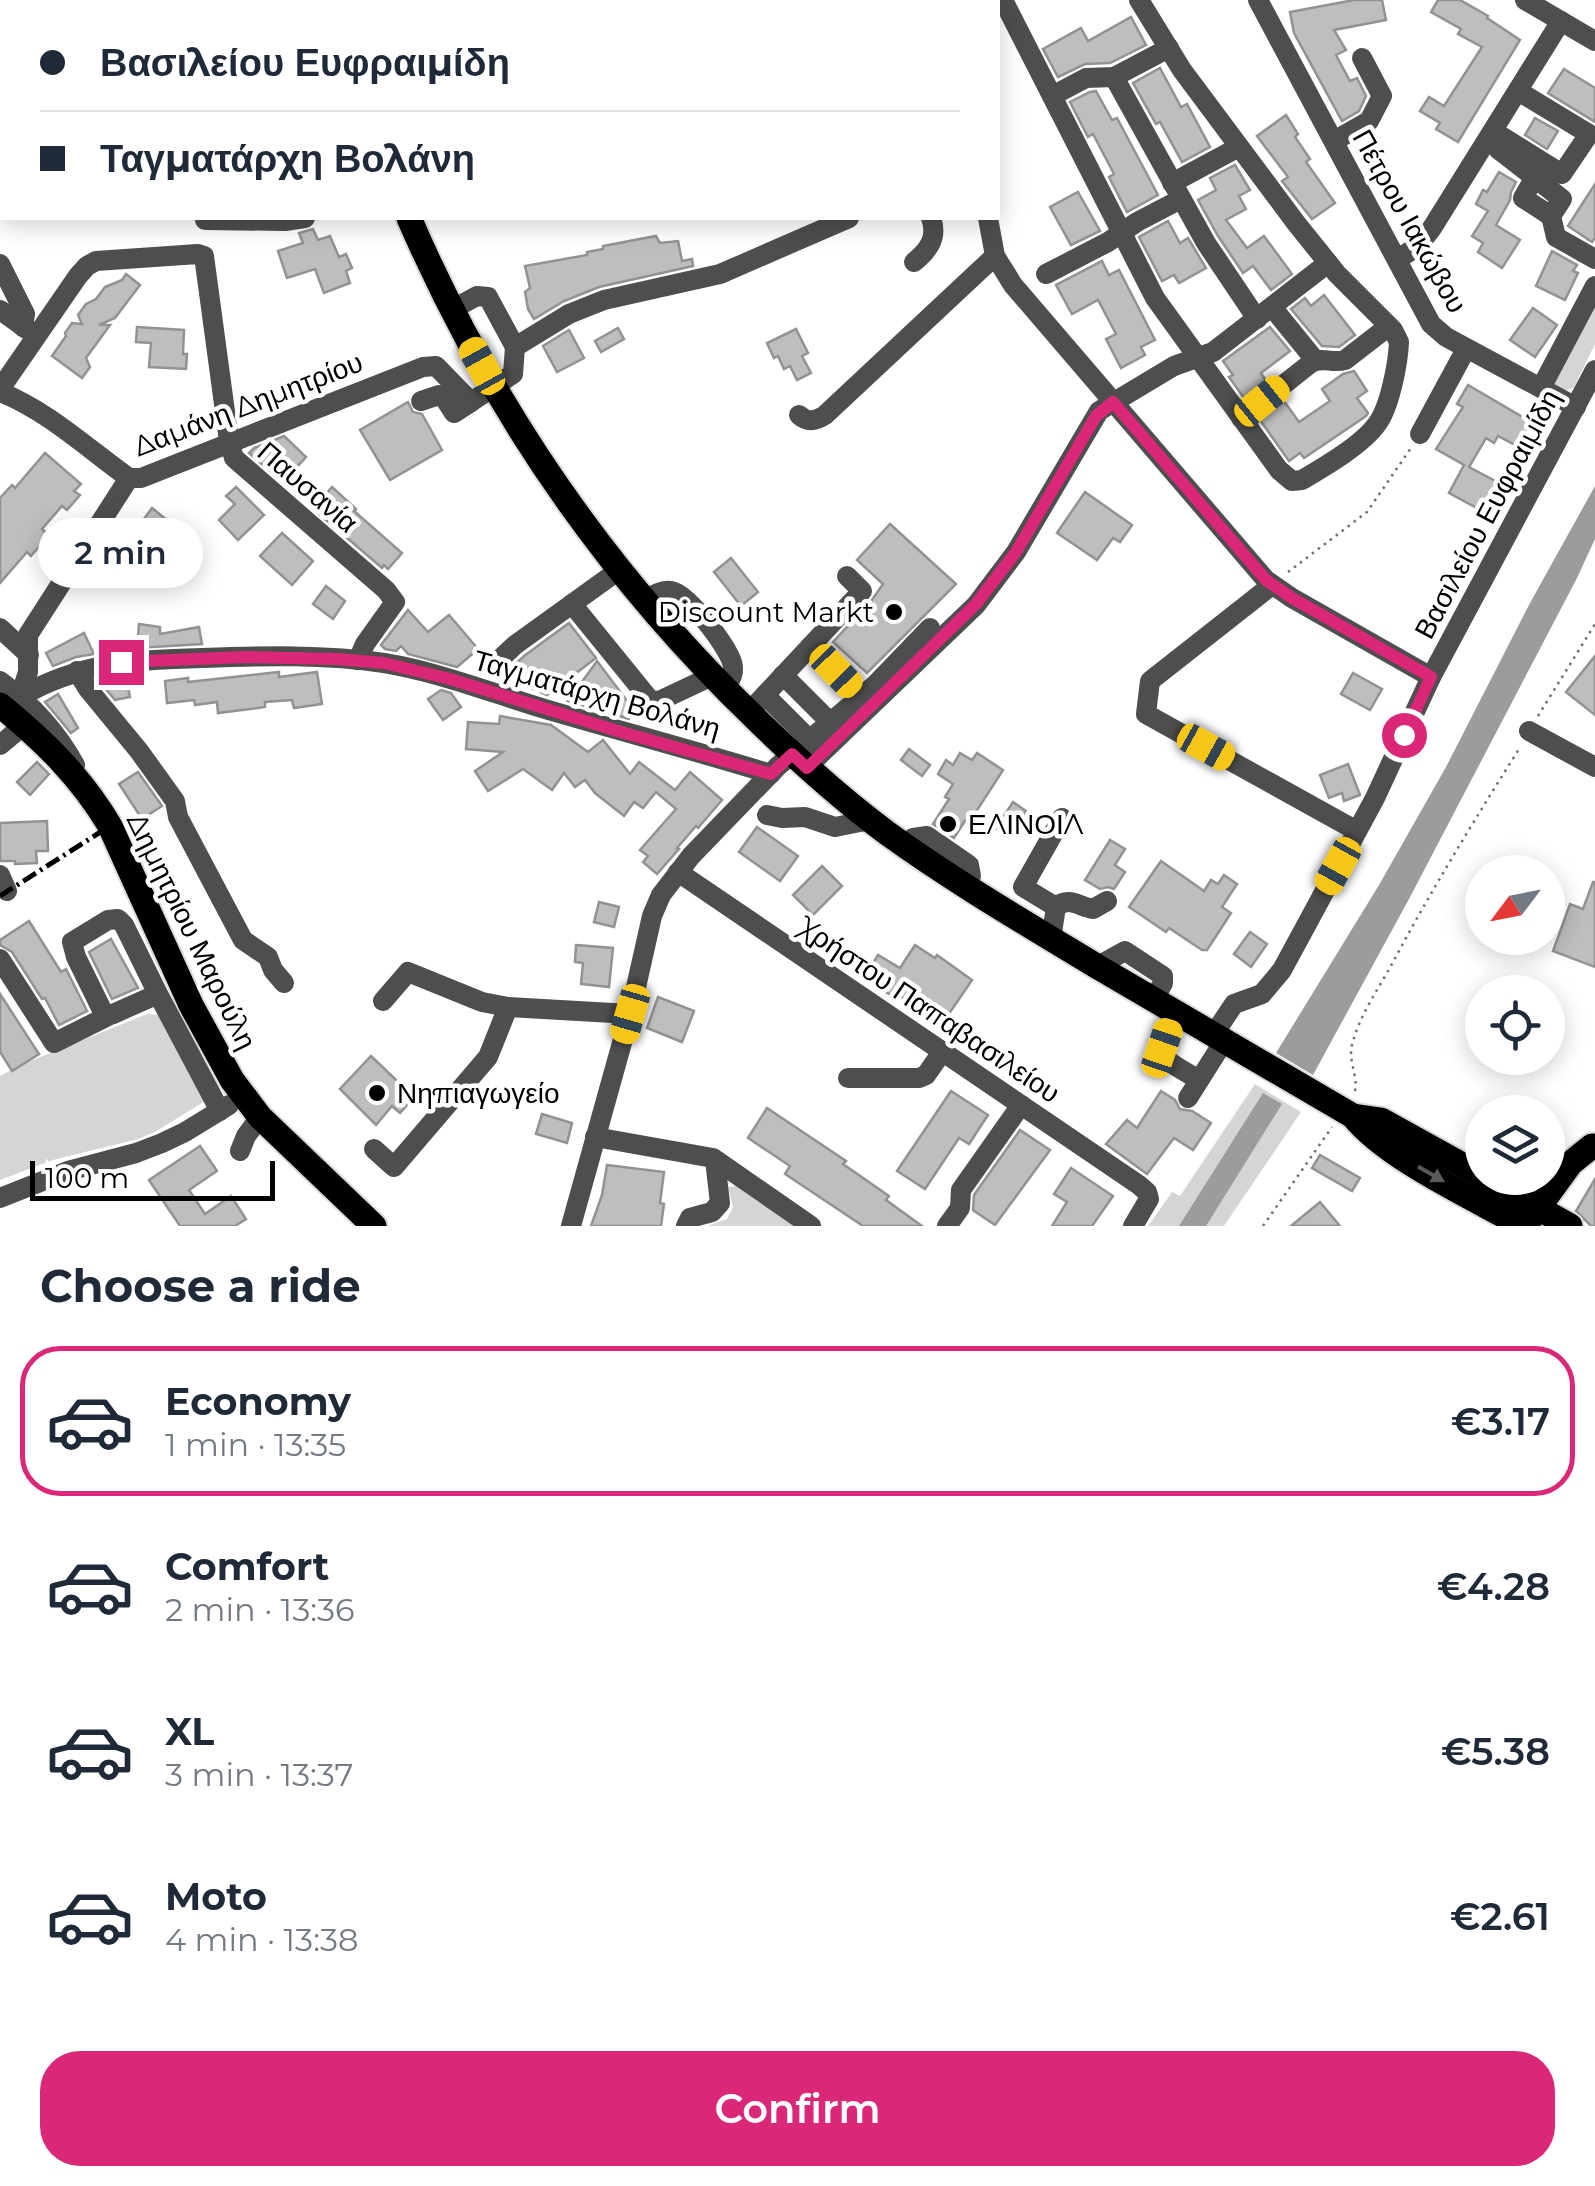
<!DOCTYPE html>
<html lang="en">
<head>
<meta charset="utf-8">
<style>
  :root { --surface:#fff; --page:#f6f6f7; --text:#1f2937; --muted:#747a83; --line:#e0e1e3; --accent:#db2777 }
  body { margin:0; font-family:Montserrat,sans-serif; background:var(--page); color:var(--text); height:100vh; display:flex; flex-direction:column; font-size:38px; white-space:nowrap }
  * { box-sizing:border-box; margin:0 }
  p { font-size:32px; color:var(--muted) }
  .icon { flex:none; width:55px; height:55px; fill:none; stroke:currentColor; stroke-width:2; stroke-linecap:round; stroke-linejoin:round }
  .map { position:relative; height:1226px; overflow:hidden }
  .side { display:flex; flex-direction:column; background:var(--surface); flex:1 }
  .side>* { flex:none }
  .hud { position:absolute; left:0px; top:0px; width:1000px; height:220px; box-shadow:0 5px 25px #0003; display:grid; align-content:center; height:220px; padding:0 40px; background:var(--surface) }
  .needle { width:65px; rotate:238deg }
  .buttons { position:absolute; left:1465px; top:855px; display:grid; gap:20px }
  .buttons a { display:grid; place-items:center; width:100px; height:100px; border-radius:50%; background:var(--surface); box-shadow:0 5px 25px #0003; font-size:50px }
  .scale { position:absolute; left:30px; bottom:25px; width:245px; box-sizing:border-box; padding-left:10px; border:5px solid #000; border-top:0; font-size:28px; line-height:35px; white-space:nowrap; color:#000; -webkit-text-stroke:8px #fff; paint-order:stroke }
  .end { position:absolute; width:45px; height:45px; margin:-22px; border:12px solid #db2777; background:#fff; box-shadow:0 0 0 5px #fff }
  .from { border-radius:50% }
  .bubble { position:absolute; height:70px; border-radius:35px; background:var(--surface); box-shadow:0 5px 25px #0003; font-size:32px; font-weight:600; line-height:70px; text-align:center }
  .car { position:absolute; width:30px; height:60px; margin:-30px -15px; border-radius:12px; box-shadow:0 0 8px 2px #0007; background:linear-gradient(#f5c518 24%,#345 0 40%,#f5c518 0 76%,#345 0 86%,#f5c518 0) }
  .hud b { display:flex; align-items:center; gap:35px; height:95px; font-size:38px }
  .hud b+b { border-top:2px solid var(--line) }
  .hud i { width:25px; height:25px; background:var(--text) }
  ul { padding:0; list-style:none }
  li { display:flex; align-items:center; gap:30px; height:150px; margin:0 20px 15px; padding:0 20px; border:5px solid transparent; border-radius:40px }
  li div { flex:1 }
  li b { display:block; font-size:38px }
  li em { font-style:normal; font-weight:600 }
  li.current { border-color:var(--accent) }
  li>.icon { width:90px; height:90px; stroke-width:1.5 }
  h2 { padding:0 40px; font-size:45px; line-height:120px }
  .button { display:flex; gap:20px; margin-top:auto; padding:20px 40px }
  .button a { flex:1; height:115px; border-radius:40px; background:var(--accent); color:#fff; font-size:40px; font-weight:600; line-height:115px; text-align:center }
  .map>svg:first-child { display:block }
</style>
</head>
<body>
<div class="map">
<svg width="1595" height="1226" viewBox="0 0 1595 1226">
  <rect width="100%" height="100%" fill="#fff"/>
  <g fill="#d5d5d5">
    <path d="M1595,294V344L1574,387L1566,391L1549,381Z"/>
    <path d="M147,1014L161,1015L205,1101L155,1132L138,1139L53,1160L0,1180V1076L21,1065Z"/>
    <path d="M1255,1084L1301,1112L1224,1226H1148L1172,1192L1180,1196Z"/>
    <path d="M736,1186L793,1226H707L727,1219L733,1207L728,1187Z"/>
  </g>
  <g fill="#9c9c9c">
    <path d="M1595,486V539L1577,578L1409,899L1313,1075L1276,1053L1379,885L1446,767L1530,603Z"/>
    <path d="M1263,1093L1282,1104L1206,1226H1179Z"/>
  </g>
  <g fill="#bebebe" stroke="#929292" stroke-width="2.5">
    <path d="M1354,0H1382L1386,20L1334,30L1346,50L1336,55L1350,81L1357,78L1366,96L1359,111L1342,121L1294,33L1290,12Z"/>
    <path d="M1438,0H1460L1488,16L1487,18L1520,40L1458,142L1436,129L1440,123L1420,111L1429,97L1444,106L1482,47L1458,34L1461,29L1431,12Z"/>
    <path d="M1131,17L1146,45L1110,63L1085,64L1058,77L1043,49L1081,28L1088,41Z"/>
    <path d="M1160,68L1181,107L1187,104L1210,147L1182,162L1160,122L1156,124L1133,83Z"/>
    <path d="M1564,69L1595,88V122L1548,93Z"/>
    <path d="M1096,91L1112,120L1117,118L1158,195L1127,212L1109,177L1114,174L1093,134L1088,137L1070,102L1090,92Z"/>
    <path d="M1286,115L1298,134L1295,137L1310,159L1306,162L1335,203L1312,219L1282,181L1288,177L1257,136Z"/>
    <path d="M1535,118L1558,131L1547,149L1525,135Z"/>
    <path d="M1235,165L1250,190L1239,196L1246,209L1226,220L1247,248L1264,236L1292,274L1271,290L1253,266L1243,273L1218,236L1198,200L1216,190L1210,178Z"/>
    <path d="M1499,172L1516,182L1511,192L1510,200L1496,225L1520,240L1502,268L1478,252L1483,243L1472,236L1488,211L1476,204L1483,190L1487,192Z"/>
    <path d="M1595,184V238L1592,242L1568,226Z"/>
    <path d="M1078,192L1100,231L1071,245L1050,207Z"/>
    <path d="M1168,221L1180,243L1188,238L1206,268L1179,283L1174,275L1162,281L1139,237Z"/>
    <path d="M313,229L318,240L330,236L339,257L346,254L352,268L346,271L350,283L324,293L315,269L287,278L278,251L303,243L299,233Z"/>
    <path d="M656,236L660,243L678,241L682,261L692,259L693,266L599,287L564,301L534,319L528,309L525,292L530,288L525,266L587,255V252L603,249V246Z"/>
    <path d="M1552,251L1577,265L1573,271L1578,273L1565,300L1536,286Z"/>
    <path d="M1102,261L1109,275L1119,270L1155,340L1141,347L1145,355L1121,368L1106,339L1116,334L1098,300L1072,314L1056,285Z"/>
    <path d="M126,274L140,285L115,318L99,325H110L86,358L90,367L82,378L52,356L66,336L65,333L72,323L82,324L78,315L86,304L96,299L105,287L122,280Z"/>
    <path d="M1324,295L1355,335L1339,347L1322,346L1291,309L1305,298L1311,306Z"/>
    <path d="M1533,308L1557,325L1535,357L1510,340Z"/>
    <path d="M137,327L184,330L183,354H187L186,369L149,367L151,343L136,342Z"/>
    <path d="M1270,327L1290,351L1261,373L1266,381L1244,398L1229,377L1233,375L1223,361Z"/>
    <path d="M618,328L624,339L601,352L595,341Z"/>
    <path d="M796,329L808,353L802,356L811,373L797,380L790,366L784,369L778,356L774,358L767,343Z"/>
    <path d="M569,330L584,358L557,372L543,346Z"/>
    <path d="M1354,371L1367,391L1357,398L1368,413L1366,416L1304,458L1300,453L1289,461L1260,420L1284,401L1299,422L1330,401L1322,389L1343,374Z"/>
    <path d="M1468,385L1531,422L1517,446L1498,436L1494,443L1486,438L1469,467L1501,484L1486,513L1449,493L1464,465L1436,449L1463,407L1457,404Z"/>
    <path d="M408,402L413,412L422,414L442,450L390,480L360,430Z"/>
    <path d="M284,436L306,457L283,482L249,453L254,448Z"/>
    <path d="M45,453L81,484L74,491L80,495L67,510L62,506L42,529L49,535L31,556L27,552L0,583V498L12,485L15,488Z"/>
    <path d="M236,487L264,515L238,540L219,520L235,504L226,496Z"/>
    <path d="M332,487L356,509L354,511L402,553L388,569L384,565L382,568L318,513L321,509L316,505Z"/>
    <path d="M1085,492L1132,525L1120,542L1113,538L1097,560L1057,533Z"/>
    <path d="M152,508L173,525L140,570L119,553Z"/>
    <path d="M890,524L956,584L867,673L833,642L872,600L883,584L857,560Z"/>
    <path d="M282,533L313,561L292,585L260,556Z"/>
    <path d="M731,558L758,592L741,606L714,572Z"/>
    <path d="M326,586L345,601L333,619L313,604Z"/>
    <path d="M408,610L428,632L449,615L478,649L457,667L408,654L401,646L396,651L385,649L381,645Z"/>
    <path d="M569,623L596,658L547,695L497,673L508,671L524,656Z"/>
    <path d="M139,624L160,627V634L199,627L202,644L137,648Z"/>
    <path d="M84,633L94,654L76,657L53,666L46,653Z"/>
    <path d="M1595,656V715L1566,692Z"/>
    <path d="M597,661L634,710L629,719L568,701Z"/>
    <path d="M279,672V677L317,672L322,704L294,708L292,700L265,702V707L218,713L217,702L195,705L194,700L167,703L165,681L188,678V682Z"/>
    <path d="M1353,673L1382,689L1370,710L1341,694Z"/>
    <path d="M126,677L130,697L115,700L99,681Z"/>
    <path d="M441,690L451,693L461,707L443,720L428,699Z"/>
    <path d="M58,694L78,728L71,733L45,702Z"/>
    <path d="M500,716L551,725L588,752L603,740L630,774L639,762L675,790L690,772L722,800L698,828L696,826L677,848L679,849L657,874L643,862L648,856L640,850L676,809L656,792L643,808L634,802L624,816L595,793L585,780L575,787L564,773L552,790L523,769L488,791L475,771L503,752L466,749L468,722L499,724Z"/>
    <path d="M909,749L930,765L922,776L901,760Z"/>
    <path d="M960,753L972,760L977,753L1003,770L974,815L970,813L954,838L933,824L949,799L945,797L953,784L938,774L946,760L953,765Z"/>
    <path d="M37,762L49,774L30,795L17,782Z"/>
    <path d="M1348,764L1360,795L1344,801L1342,793L1329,798L1320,775Z"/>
    <path d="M138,772L162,806L142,819L119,784Z"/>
    <path d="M1013,802L1026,811L1009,837L996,828Z"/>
    <path d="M47,821L48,851H36L37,863L15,864V861H0V823Z"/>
    <path d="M757,827L798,856L780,881L739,852Z"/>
    <path d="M1110,840L1125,849L1115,865L1125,872L1114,889L1108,887L1100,889L1085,880Z"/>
    <path d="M1161,861L1204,891L1211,880L1218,884L1224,875L1237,884L1222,907L1231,913L1207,950H1202L1169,928L1166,932L1129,907Z"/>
    <path d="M822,866L842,886L813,915L793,895Z"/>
    <path d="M1593,882H1595V967L1553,951L1570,904L1583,909Z"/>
    <path d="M599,902L619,907L614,927L594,922Z"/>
    <path d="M29,921L61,972L66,969L87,1011L59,1025L45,998L42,999L12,952L0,945V940Z"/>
    <path d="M1250,932L1267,944L1251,967L1234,954Z"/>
    <path d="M111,939L138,988L112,999L89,952Z"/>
    <path d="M576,945L613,948L609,987L581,984L583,963L575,962Z"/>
    <path d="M915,945L935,958L937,955L972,980L942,1024L899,995L897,999L886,992L888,988L866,975L878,955L900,968Z"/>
    <path d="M0,994L39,1054L12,1071L0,1052Z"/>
    <path d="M658,997L694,1011L682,1042L647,1028Z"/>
    <path d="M371,1056L414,1097L400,1113L392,1106L376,1125L340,1089Z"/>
    <path d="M951,1091L988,1115L969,1144L959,1138L925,1189L897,1171Z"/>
    <path d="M1161,1091L1175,1100L1180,1109L1192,1111L1211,1123L1193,1150L1174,1138L1147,1174L1106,1144L1127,1120L1137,1128Z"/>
    <path d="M767,1108L846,1161L843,1164L889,1196L886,1200L922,1226H863L785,1174L790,1166L748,1138Z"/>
    <path d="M542,1114L572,1123L567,1143L536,1134Z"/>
    <path d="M1020,1130L1050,1150L995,1225L973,1210L974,1195Z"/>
    <path d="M200,1146L217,1171L189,1190L205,1214L231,1196L246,1219L235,1226H180L149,1180Z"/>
    <path d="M1320,1155L1360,1178L1352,1191L1312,1168Z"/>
    <path d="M607,1165L664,1172L660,1203L664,1204L661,1226H591L602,1195Z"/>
    <path d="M1071,1168L1113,1196L1092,1226H1052L1067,1202L1054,1194Z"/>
    <path d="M1595,1179V1226H1591L1576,1211Z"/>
    <path d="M1320,1202L1340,1226H1291Z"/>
  </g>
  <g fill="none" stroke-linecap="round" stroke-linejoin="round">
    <g stroke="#dbdbdb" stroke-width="29">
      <g id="major">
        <path d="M317,0L318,2"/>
        <path d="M409,218C491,407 607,576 756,719C797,759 840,798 887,833C955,882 1027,924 1098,967C1183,1017 1268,1067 1353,1116C1386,1158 1475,1199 1523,1226"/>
        <path d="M0,705C44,741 81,777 110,826L191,1005L232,1080L260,1117L374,1226"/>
        <path d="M1353,1116L1381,1120L1482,1176"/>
        <path d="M1485,1178L1570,1226"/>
        <path d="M1525,1226L1571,1163L1592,1146"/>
      </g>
    </g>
    <g stroke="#707070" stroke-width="2.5" stroke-dasharray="2.5 5" stroke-linecap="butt">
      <path d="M1288,572L1367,512L1411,448"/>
      <path d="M1538,716L1595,624"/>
      <path d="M1355,1091C1358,1075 1348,1061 1352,1045C1359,1016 1379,988 1393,962C1432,889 1475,819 1519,749"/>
      <path d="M1263,1226L1332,1127"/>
    </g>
    <g stroke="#4e4e4e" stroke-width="20">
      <path d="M361,0L362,2"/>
      <path d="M533,0V2"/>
      <path d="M844,0L864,2"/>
      <path d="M970,0V2"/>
      <path d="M1003,0L1155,298L1279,470L1292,481L1302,480C1324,467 1362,445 1377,424C1390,407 1398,363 1399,342L1393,330L1337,274L1296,223L1182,70L1139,0"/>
      <path d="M1258,0L1431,324L1446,337L1576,407"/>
      <path d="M1525,0L1595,41"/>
      <path d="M905,2L932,0"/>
      <path d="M1114,77L1206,243L1257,319"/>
      <path d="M1052,96L1086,78L1114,77L1169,48"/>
      <path d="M1493,131L1562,174L1589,134L1518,91"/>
      <path d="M1334,141L1369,121L1382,96L1362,58"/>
      <path d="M1498,149L1562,199L1551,216L1523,198L1535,177"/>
      <path d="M1172,183L1239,147"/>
      <path d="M1551,216L1556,237L1595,259"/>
      <path d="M988,218L995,256L1013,285L1266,580L1292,598L1431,677"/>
      <path d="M205,220L285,221L305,218"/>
      <path d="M1398,259L1418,246L1432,228L1561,21"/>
      <path d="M914,262C929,250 938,237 931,218"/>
      <path d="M0,264L25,314L23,327"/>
      <path d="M1046,274L1108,242L1137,222L1181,199"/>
      <path d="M1272,307L1315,360"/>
      <path d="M453,309L477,296L488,297L515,347"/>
      <path d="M0,310L31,332"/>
      <path d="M1541,388L1595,286"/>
      <path d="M0,389L78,276L87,266L96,261L198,254L204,256L229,441L234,458L386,590L395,602L365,644L358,660"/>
      <path d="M0,392C48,411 87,448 129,478"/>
      <path d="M421,401L439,395L445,399L454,413L471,402"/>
      <path d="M799,415C808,423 816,421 825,415L995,256"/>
      <path d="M1241,418L1311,363C1323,356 1332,364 1345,360L1389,326"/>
      <path d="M1420,434L1466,349"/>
      <path d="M1272,585L1150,681L1146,714L1357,831"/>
      <path d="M644,600C653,595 665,588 674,592C690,597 732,651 733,667C734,676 729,681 725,689"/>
      <path d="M572,604L650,700L659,701L712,676"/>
      <path d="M0,628L29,655"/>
      <path d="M811,646L861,697"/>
      <path d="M499,660L515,645L619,570"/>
      <path d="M77,671L88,689L139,751L175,801L178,817L243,940L268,957L273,970L284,983"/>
      <path d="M783,675L830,722"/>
      <path d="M0,681C30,703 57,732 75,765"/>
      <path d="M765,695L809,739"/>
      <path d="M20,697L28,672V635L129,478H141L423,367L436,366L471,402L513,374L515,347L569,314L604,300L720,274L849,218"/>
      <path d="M20,697C80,662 135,660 203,658C262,656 325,654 384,663C439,672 492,693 545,709C620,731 696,751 771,774"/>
      <path d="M749,712L862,591L847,576"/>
      <path d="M1529,731L1595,767"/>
      <path d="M0,745L24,725"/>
      <path d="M807,767L976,605L1016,552L1099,411L1174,366L1213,352L1328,263"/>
      <path d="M767,815L782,818L805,817L835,827L870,820"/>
      <path d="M913,838L927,836L969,865L971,876"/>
      <path d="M678,872L1139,1185L1147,1192L1149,1199L1133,1226"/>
      <path d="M0,875L7,891"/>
      <path d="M1056,907L1023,887L1062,818"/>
      <path d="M1051,939L1056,907C1069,896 1078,906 1093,909L1107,901"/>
      <path d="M0,959L54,1043L110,1015"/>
      <path d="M1098,966L1125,951L1163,976V983L1154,999"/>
      <path d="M158,994L113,1014H104L76,957L72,942L108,920L118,919L124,925L158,994L220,1111"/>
      <path d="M383,1001L408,972L482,1002L508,1007L630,1014"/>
      <path d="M1174,1011C1157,1061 1154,1053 1199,1080"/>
      <path d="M1214,1034L1234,1004L1262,994L1282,970L1375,798L1431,677L1595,370"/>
      <path d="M848,1078H919L926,1075L942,1052"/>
      <path d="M1188,1098L1224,1041"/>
      <path d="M595,1137L713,1158L811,1226"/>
      <path d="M374,1149L394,1167L488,1057L508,1007"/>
      <path d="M240,1151L246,1136L260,1117"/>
      <path d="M0,1198L68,1171L136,1153L162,1143L185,1132L229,1105"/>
      <path d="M571,1226L630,1014L652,916L661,895L691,856L778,766L875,685L930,628"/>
      <path d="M686,1226L690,1218L712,1212L720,1203L715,1160"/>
      <path d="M947,1226L960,1208L961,1190L1021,1105"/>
    </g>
    <use href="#major" stroke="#000" stroke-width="25"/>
    <path stroke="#000" stroke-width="5" stroke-dasharray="15 5 2.5 5" stroke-linecap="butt" d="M0,896L110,826"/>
  </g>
  <defs><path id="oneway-solid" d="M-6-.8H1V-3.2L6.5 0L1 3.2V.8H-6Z" transform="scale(2.5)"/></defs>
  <use fill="#595959" href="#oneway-solid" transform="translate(1431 1174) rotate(30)"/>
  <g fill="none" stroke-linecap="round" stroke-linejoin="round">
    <path stroke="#db2777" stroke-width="12" d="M121,662L245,657L337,659L384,663L450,679L621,732L771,774L792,754L807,768L976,604L1016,552L1096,416L1113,402L1266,580L1292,598L1431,677L1404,735"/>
  </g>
  <g fill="#000" stroke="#fff" stroke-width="4">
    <circle cx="894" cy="612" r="10"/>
    <circle cx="948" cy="824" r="10"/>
    <circle cx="377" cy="1093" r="10"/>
  </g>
  <g text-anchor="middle" stroke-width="9" stroke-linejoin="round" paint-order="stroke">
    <g font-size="28" fill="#000" stroke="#fff">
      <text transform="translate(1410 221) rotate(61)" y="10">Πέτρου Ιακώβου</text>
      <text transform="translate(248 404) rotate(-21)" y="10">Δαμάνη Δημητρίου</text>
      <text transform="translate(308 487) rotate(41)" y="10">Παυσανία</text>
      <text transform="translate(1487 514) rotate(-62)" y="10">Βασιλείου Ευφραιμίδη</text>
      <text transform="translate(597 694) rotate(16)" y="10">Ταγματάρχη Βολάνη</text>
      <text transform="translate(192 931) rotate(64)" y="10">Δημητρίου Μαρούλη</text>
      <text transform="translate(930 1010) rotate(34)" y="10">Χρήστου Παπαβασιλείου</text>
    </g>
    <g font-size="28" fill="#000" stroke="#fff" text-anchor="start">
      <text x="874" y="622" text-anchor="end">Discount Markt</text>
      <text x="968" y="834">ΕΛΙΝΟΙΛ</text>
      <text x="397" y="1103">Νηπιαγωγείο</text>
    </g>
  </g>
</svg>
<div class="buttons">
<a><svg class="needle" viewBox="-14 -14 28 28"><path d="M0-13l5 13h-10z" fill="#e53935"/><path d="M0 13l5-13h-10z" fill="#747a83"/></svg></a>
<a><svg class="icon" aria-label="locate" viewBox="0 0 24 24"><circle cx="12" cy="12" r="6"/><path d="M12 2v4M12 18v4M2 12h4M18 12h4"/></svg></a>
<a><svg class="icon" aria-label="layers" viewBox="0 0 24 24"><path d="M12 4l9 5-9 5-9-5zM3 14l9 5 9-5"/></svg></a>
</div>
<div class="scale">100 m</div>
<i class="end from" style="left:1404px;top:735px"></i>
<i class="end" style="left:121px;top:662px"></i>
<div class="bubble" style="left:38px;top:518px;width:165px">2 min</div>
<i class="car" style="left:482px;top:366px;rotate:331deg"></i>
<i class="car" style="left:1262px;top:401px;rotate:51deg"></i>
<i class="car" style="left:836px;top:671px;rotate:136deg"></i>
<i class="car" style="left:1206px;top:747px;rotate:119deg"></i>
<i class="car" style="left:1338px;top:866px;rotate:209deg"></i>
<i class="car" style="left:630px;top:1014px;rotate:196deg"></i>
<i class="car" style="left:1162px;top:1048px;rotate:19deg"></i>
<div class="hud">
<b><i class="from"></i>Βασιλείου Ευφραιμίδη</b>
<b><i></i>Ταγματάρχη Βολάνη</b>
</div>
</div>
<section class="side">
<h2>Choose a ride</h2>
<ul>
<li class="current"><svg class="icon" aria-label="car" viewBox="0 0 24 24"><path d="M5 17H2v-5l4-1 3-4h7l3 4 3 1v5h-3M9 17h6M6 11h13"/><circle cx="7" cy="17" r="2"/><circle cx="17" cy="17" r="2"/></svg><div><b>Economy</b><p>1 min · 13:35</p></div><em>€3.17</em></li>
<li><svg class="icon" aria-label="car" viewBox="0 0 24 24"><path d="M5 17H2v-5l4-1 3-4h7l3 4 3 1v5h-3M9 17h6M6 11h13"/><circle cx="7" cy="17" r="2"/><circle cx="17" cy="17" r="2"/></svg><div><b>Comfort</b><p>2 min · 13:36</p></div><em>€4.28</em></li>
<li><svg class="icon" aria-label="car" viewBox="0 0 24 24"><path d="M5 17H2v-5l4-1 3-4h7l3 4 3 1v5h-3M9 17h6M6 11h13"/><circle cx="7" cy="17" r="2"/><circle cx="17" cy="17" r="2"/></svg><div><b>XL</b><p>3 min · 13:37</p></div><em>€5.38</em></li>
<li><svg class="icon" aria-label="car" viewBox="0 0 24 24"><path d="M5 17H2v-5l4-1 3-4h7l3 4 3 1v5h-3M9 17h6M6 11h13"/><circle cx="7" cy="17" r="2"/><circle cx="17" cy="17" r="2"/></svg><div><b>Moto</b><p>4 min · 13:38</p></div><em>€2.61</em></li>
</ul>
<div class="button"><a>Confirm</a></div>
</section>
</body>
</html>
